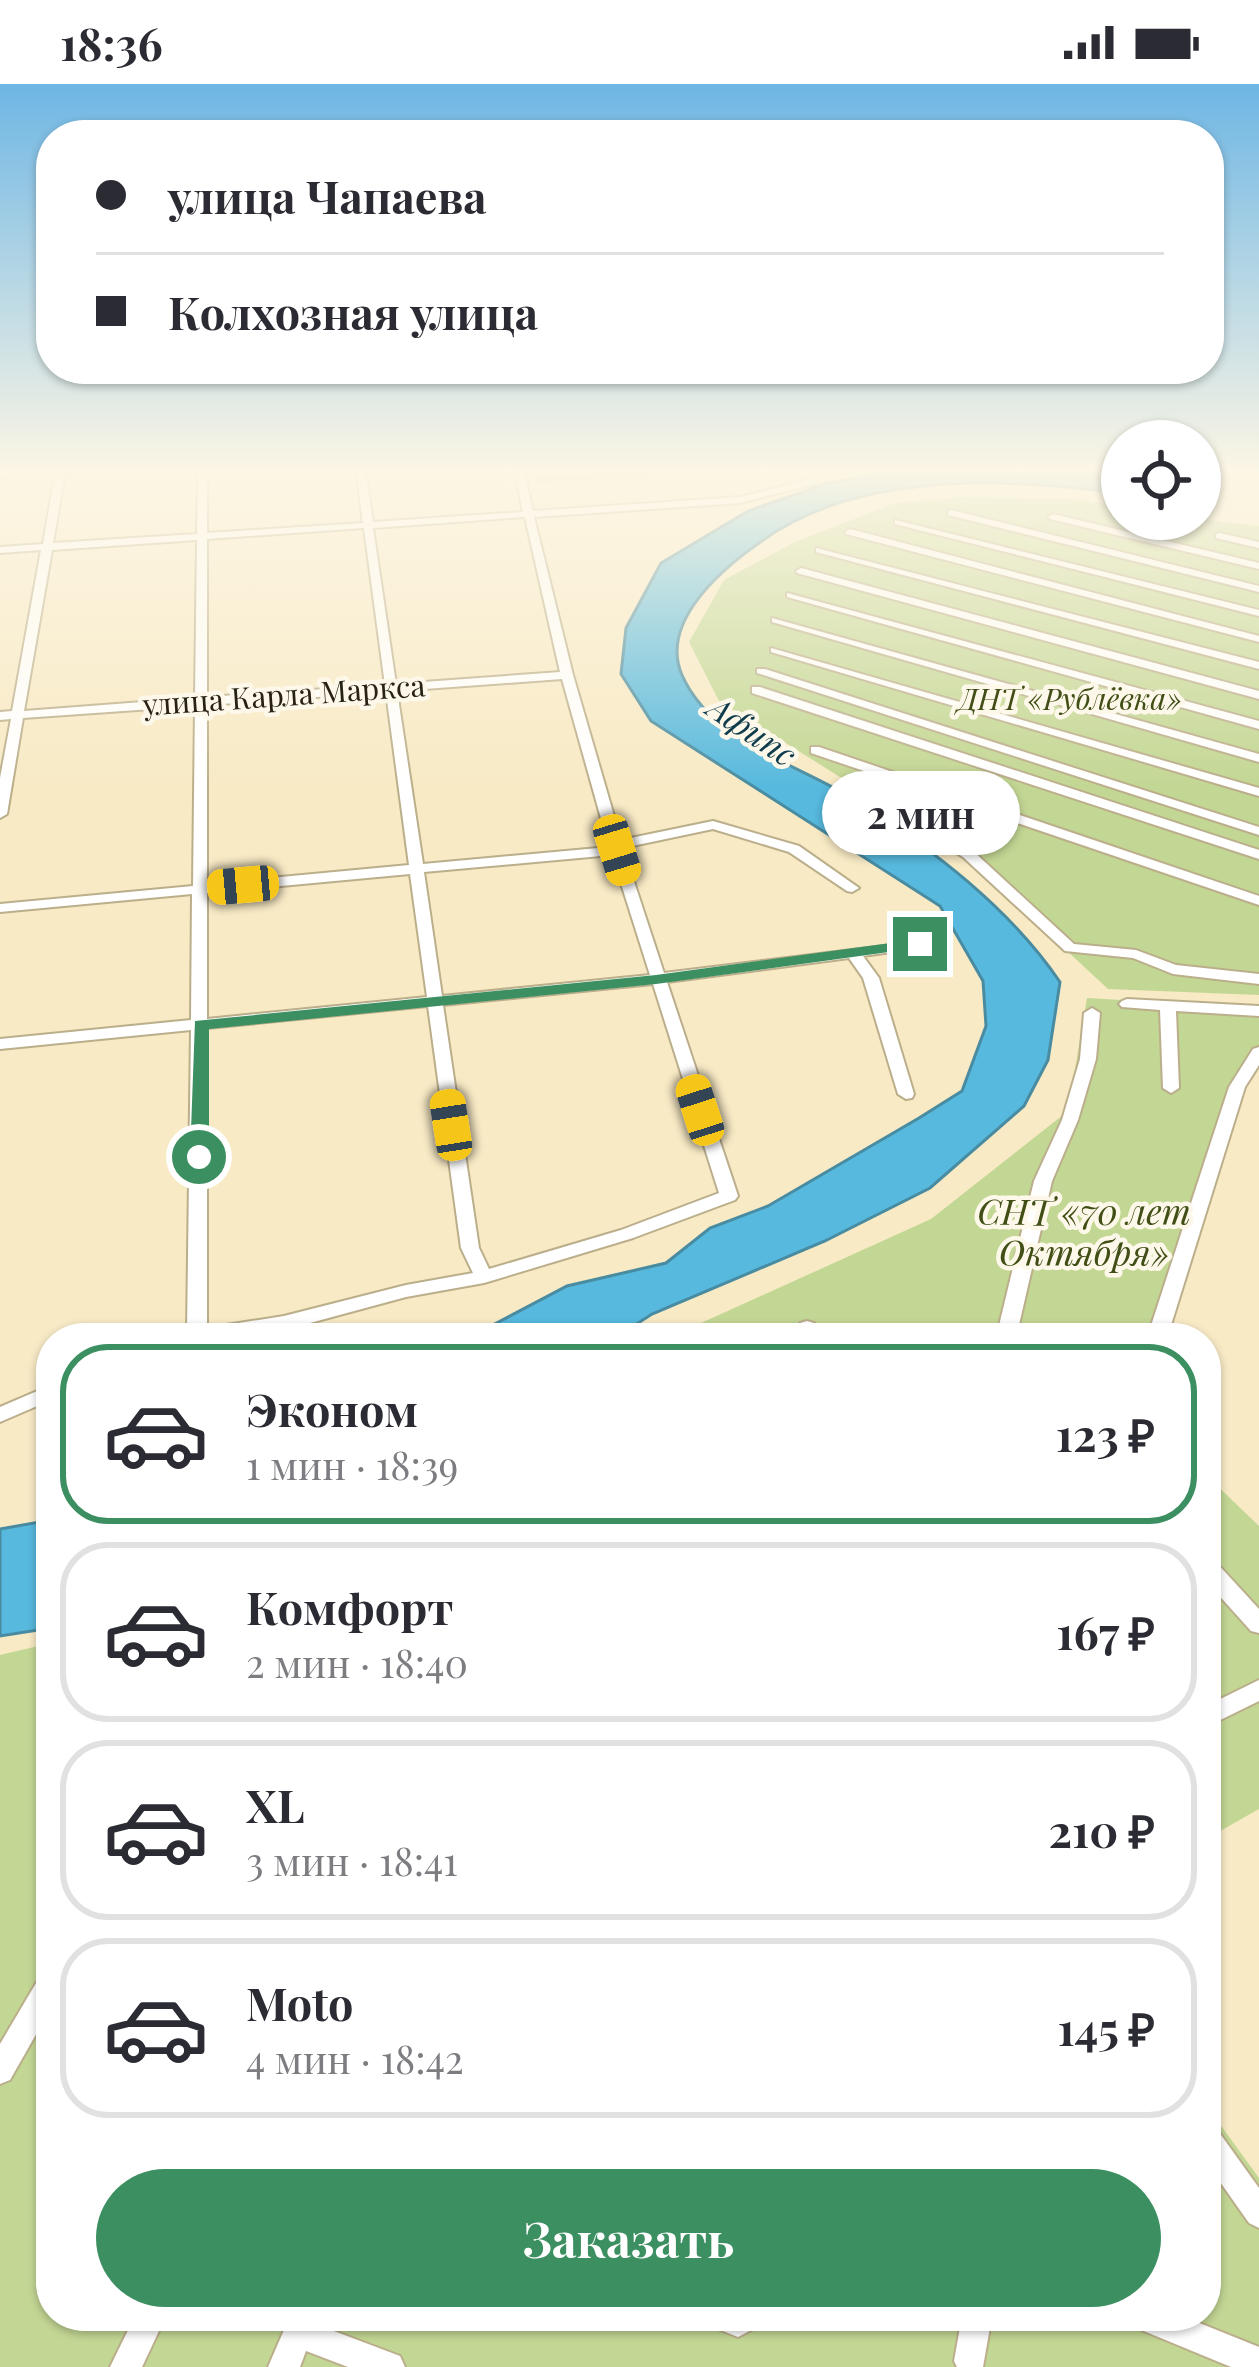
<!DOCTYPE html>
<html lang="ru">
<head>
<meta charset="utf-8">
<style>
  :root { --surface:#fff; --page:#f2f2f3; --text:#2b2b33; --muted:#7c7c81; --line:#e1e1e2; --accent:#3c8f61 }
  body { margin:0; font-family:"Playfair Display",serif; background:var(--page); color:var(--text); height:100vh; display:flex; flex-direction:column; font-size:45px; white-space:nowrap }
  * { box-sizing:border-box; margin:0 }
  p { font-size:39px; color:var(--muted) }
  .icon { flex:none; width:66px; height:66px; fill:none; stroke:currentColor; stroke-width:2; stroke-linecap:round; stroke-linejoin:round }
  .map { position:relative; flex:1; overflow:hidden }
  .panel { position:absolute; left:36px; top:1239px; width:1185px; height:1008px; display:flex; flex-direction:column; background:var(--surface); border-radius:48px; box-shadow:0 3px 9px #0004 }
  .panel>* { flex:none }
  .hud { position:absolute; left:36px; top:36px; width:1188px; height:264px; border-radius:48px; box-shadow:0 3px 9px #0004; display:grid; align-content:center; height:264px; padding:0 60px; background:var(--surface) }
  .fabs { position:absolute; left:1101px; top:336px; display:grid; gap:24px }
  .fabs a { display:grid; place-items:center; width:120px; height:120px; border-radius:50%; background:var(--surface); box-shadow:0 3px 9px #0004; font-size:60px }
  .end { position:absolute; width:54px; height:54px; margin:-27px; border:15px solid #3c8f61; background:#fff; box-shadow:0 0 0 6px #fff }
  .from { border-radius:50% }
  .bubble { position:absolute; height:84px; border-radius:42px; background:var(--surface); box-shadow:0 3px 9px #0004; font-size:39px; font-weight:700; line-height:84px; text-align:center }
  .car { position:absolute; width:36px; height:72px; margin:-36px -18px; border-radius:15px; box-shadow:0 0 9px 3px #0007; background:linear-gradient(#f5c518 24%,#345 0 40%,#f5c518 0 76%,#345 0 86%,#f5c518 0) }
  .hud b { display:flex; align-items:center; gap:42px; height:114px; font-size:45px }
  .hud b+b { border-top:3px solid var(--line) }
  .hud i { width:30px; height:30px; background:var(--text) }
  ul { padding:21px 0 0; list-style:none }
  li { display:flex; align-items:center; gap:36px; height:180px; margin:0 24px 18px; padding:0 36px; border:6px solid var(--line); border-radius:48px }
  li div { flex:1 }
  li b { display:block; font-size:45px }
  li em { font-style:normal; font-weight:700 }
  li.current { border-color:var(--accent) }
  li>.icon { width:108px; height:108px; stroke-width:1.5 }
  .cta { display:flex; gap:24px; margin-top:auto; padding:24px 60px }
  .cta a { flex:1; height:138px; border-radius:72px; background:var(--accent); color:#fff; font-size:48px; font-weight:700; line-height:138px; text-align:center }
  .status { display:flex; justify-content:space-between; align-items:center; height:84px; padding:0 60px; background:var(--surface); direction:ltr }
  .status svg { height:33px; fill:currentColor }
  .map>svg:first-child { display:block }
</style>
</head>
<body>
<div class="status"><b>18:36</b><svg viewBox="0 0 49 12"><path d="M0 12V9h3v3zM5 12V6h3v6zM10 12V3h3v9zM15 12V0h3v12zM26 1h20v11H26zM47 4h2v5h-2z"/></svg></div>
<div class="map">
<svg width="1259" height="2283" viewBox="0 0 1259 2283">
  <rect width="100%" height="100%" fill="#f8eac5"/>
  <g fill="#c3d794">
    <path d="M531,384H766L767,386L537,399Z"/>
    <path d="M961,413L1076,415L1122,423V435H1197L1259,442V911L1108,905L964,771L719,617L689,558L724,496L795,458L895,419Z"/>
    <path d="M1087,914L1259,924V977L1237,1020L1162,1254H668L931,1135L1068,1027Z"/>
    <path d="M1206,1391L1259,1442V1725L1206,1755Z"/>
    <path d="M51,1559V2232H1206V2021L1259,2094V2283H0V1571Z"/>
  </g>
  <g fill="#57b9de" stroke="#498ca1" stroke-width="3">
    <path d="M921,384H1049L1122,391V409C1007,394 857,386 759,459C722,485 659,538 682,591C712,659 799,680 857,717C932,765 1009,823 1060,898L1048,976L1024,1022L930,1104L825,1157L652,1230L615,1254H468L567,1202L666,1179L710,1144L768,1122L919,1034L962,1007L986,942L983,897L940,822L651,637L621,590L626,544L661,479L748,427L828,399Z"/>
    <path d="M51,1436V1544L0,1552V1445Z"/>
  </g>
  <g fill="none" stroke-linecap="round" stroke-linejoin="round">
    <g stroke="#bbae8b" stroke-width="4">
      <g id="minor">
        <path d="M57,384H118L113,387L65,389L53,459L197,450L198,384H207V449L363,439L356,384H365L373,438L523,428L514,384H523L533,427L740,413L819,393L828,384H837L825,397L740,419L534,433L573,591L621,756L713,737L799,762L859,804L852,808L847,807L789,768L713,745L623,764L664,889L925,857L927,860L920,864L863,872L879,894L914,1010L912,1014L906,1015L898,1010L863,894L849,874L667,898L738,1112L735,1116L633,1154L484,1199L406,1213L284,1246L229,1254H175L178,1249L187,1247L191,946L0,965V955L191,936L192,810L0,828V820L193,802L195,622L23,634L7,730L0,734V694L11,635L0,636V628L12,627L41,466L0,469V463L43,460L55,390L0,393V387ZM525,433L560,588L396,600L373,444ZM364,444L385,601L207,613V455ZM197,456L195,614L24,627L52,466ZM562,595L609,763L423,780L397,607ZM386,608L409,781L207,800V621ZM612,771L650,891L442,912L424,788ZM410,790L427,913L207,935V809ZM653,900L719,1109L621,1146L489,1185L479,1164L443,921ZM428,922L461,1164L473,1189L406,1201L284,1232L207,1244V944Z"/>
        <path d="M951,426L1259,502V508L948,431V427Z"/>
        <path d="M1053,430L1259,479V485L1050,435L1048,433Z"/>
        <path d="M895,436L1259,526V532L895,440Z"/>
        <path d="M850,445L1259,552V558L846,450L845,448Z"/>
        <path d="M1220,449L1259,458V464L1216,454V450Z"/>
        <path d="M816,464L1259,578V585L816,468Z"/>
        <path d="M801,484L1259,607V615L797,489L796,487Z"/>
        <path d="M787,509L1259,637V645L787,513Z"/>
        <path d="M772,534L1259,670V678L772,538Z"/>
        <path d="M771,564L1259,704V712L771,568Z"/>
        <path d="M757,585H765L1259,743V751L757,589Z"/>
        <path d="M752,603H760L1259,766V775L752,609Z"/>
        <path d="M811,663H819L1259,812V821L811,669Z"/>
        <path d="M878,709L973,767L1074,860L1136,866L1176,881L1259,890V900L1173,890L1133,874L1065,867L963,773L873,716V710Z"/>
        <path d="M1127,915L1259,922V932L1176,927L1179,1004L1171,1009L1163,1004L1160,926L1122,923L1119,920L1122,917Z"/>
        <path d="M1092,924L1100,929L1096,975L1078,1036L1052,1097L1016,1254H996L1034,1097L1062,1036L1080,975L1084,929Z"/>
        <path d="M1259,963V981L1245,1003L1167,1254H1147L1229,1003L1253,965Z"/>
        <path d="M807,1237L814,1239L817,1244L813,1254H793L800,1239Z"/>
        <path d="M51,1301V1316L0,1338V1323Z"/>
        <path d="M1206,1473L1214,1476L1259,1525V1549L1251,1547L1206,1497Z"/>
        <path d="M1259,1596V1617L1206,1643V1622Z"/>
        <path d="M51,1885V1924L10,1996L0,2000V1960L42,1889Z"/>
        <path d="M1206,2040L1216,2044L1259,2104V2144L1249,2139L1206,2078Z"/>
        <path d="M135,2232H166L142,2283H110Z"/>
        <path d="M290,2232H321L318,2241L400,2272L405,2283H348L306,2267L300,2283H268Z"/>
        <path d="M709,2232H761L757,2243L738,2253L713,2243Z"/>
        <path d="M962,2232H992L983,2283H957L954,2277Z"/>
        <path d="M1130,2232H1182L1259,2263V2283H1231L1134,2243Z"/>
      </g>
    </g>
    <use href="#minor" fill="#fff" fill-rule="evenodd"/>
  </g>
  <linearGradient id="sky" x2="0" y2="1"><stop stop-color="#6eb6e4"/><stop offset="0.55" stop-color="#fcf6e5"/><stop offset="1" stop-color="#fcf6e5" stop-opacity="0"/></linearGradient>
  <rect width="1259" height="703" fill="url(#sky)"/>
  <path fill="#3c8f61" d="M920,855L927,860L925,863L656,900L209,945V1073L199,1079L190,1073L195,937L656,891Z"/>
  <g text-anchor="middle" stroke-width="9" stroke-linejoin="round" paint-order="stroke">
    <g font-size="30" fill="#272214" stroke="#fdf8e9">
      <text transform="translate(284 612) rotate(-4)" y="10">улица Карла Маркса</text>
    </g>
    <g font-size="30" font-style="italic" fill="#414e15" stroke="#fdf8e9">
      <text x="1070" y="626">ДНТ «Рублёвка»</text>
    </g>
    <g font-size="33" font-style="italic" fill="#0f3c4c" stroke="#fdf8e9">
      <text transform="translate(752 647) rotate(34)" y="12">Афипс</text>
    </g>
    <g font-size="36" font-style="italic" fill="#414e15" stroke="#fdf8e9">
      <text x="1084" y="1141">СНТ «70 лет<tspan x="1084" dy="41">Октября»</tspan></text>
    </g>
  </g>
</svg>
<div class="fabs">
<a><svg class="icon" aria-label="locate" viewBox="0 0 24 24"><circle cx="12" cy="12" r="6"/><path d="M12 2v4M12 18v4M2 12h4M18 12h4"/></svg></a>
</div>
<i class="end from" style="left:199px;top:1073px"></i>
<i class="end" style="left:920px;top:860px"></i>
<div class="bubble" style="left:822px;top:687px;width:198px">2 мин</div>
<i class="car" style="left:617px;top:766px;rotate:163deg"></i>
<i class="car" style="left:243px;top:801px;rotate:265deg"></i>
<i class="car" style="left:700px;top:1026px;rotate:342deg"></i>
<i class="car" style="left:451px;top:1041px;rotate:351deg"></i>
<div class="hud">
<b><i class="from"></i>улица Чапаева</b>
<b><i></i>Колхозная улица</b>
</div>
<section class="panel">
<ul>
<li class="current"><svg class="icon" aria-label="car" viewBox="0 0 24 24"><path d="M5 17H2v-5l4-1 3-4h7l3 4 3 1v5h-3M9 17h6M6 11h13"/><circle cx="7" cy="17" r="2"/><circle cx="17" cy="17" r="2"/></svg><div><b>Эконом</b><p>1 мин · 18:39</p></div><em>123 ₽</em></li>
<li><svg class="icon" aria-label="car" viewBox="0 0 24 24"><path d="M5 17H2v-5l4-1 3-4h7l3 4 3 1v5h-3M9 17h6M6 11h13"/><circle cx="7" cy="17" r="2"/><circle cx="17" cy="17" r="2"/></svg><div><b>Комфорт</b><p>2 мин · 18:40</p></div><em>167 ₽</em></li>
<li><svg class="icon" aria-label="car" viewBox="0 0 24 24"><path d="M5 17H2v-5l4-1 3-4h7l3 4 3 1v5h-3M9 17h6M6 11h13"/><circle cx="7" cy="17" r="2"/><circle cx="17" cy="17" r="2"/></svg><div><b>XL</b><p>3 мин · 18:41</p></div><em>210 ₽</em></li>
<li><svg class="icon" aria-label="car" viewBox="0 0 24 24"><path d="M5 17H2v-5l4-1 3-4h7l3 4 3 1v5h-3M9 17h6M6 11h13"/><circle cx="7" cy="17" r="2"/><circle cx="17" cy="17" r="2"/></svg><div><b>Moto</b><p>4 мин · 18:42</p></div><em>145 ₽</em></li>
</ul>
<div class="cta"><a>Заказать</a></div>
</section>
</div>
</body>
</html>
